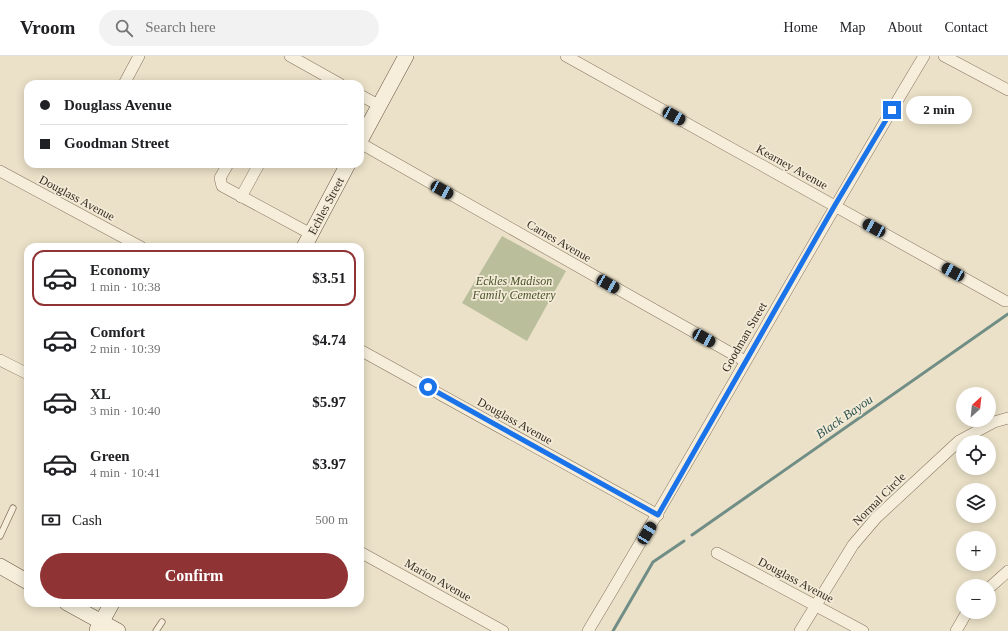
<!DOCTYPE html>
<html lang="en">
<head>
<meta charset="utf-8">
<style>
  :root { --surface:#fff; --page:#f2f2f2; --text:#202124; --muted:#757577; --line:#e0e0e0; --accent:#903334 }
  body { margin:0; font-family:Georgia,serif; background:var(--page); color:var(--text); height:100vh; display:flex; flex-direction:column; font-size:15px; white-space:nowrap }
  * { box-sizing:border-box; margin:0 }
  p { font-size:13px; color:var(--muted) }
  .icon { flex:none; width:22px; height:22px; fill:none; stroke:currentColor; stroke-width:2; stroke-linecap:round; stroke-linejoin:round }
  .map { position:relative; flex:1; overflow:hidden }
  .side { position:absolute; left:24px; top:187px; width:340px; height:364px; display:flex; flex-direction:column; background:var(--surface); border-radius:12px; box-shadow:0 2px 10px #0003 }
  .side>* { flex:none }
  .top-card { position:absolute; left:24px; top:24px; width:340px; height:88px; border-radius:12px; box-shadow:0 2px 10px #0003; display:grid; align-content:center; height:88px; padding:0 16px; background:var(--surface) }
  .needle { width:26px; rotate:27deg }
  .tools { position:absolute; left:956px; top:331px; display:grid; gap:8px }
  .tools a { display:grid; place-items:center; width:40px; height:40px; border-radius:50%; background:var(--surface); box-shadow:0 2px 10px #0003; font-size:20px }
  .end { position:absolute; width:18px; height:18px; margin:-9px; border:5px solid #1a73e8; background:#fff; box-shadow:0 0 0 2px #fff }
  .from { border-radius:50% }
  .bubble { position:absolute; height:28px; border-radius:14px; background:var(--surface); box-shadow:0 2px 10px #0003; font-size:13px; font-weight:700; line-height:28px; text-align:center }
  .car { position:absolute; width:12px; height:24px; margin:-12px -6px; border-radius:5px; box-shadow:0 0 3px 1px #0007; background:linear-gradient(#222 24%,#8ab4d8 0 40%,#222 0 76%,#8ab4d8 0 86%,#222 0) }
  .top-card b { display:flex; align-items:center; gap:14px; height:38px; font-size:15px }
  .top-card b+b { border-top:1px solid var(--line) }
  .top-card i { width:10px; height:10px; background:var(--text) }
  ul { padding:7px 0 0; list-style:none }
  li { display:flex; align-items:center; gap:12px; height:56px; margin:0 8px 6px; padding:0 8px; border:2px solid transparent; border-radius:12px }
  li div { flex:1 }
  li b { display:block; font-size:15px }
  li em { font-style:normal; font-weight:700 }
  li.active { border-color:var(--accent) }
  li>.icon { width:36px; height:36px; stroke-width:1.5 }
  .pay { display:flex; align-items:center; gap:10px; height:44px; padding:0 16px; font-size:15px }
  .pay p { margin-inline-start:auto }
  .cta { display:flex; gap:8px; margin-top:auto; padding:8px 16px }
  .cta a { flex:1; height:46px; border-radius:24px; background:var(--accent); color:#fff; font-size:16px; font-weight:700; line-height:46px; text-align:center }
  header { display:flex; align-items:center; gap:24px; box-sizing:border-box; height:56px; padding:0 20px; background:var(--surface); border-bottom:1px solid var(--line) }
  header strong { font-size:19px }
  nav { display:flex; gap:22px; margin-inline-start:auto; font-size:14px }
  .search { width:280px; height:36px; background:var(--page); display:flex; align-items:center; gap:10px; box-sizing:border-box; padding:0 14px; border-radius:22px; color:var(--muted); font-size:15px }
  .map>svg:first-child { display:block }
</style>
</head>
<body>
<header>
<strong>Vroom</strong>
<div class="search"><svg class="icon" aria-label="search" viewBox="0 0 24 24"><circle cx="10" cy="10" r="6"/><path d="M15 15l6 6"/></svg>Search here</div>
<nav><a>Home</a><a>Map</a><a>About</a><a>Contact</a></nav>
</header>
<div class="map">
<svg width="1008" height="575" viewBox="0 0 1008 575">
  <rect width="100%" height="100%" fill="#ebe1c8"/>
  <path fill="#babe9b" d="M502,180L566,215L527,285L462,247Z"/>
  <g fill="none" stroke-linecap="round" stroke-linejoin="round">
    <g stroke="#708d86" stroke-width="3">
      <path d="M692,479L1008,258"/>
      <path d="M613,575L653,506L684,485"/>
    </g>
    <g stroke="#86735e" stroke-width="7">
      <g id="lane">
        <path d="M0,480L13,452"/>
        <path d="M156,575L162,566"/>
      </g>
    </g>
    <g stroke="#86735e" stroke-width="12">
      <g id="street">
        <path d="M290,0L340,28"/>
        <path d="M566,0L1005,245"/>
        <path d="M944,0L1008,34"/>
        <path d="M124,28L139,0"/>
        <path d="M360,39L380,50"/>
        <path d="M360,87L745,305"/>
        <path d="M228,108L220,122L222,130L311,178"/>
        <path d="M0,115L141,191"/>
        <path d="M241,141L259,108"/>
        <path d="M360,294L658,459"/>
        <path d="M0,304L28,318"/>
        <path d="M360,496L503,575"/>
        <path d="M717,497L863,575"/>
        <path d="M989,532L1008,515"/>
        <path d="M588,575C702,385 810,190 924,0"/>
        <path d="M800,575L853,489L876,462L959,385L994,366L1008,362"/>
        <path d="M956,575L967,556"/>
      </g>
    </g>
    <g stroke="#685541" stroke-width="16">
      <g id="secondary">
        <path d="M360,85L406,0"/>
        <path d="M304,191L348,108"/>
        <path d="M0,510L28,526"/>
        <path d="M67,547L118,575"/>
        <path d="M97,574L112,547"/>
      </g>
    </g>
    <use href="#lane" stroke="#f6eedb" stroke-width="5.5"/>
    <use href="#street" stroke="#f6eedb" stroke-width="11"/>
    <use href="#secondary" stroke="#f6eedb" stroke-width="15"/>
  </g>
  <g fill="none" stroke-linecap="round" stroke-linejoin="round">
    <path stroke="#1a73e8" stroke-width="5" d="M428,331L658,459L835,149L892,54"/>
  </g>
  <g text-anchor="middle" stroke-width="3.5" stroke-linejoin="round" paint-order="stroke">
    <g font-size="12" fill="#372c21" stroke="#f3ebd7">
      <text transform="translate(792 111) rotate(29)" y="4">Kearney Avenue</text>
      <text transform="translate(77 142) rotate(28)" y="4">Douglass Avenue</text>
      <text transform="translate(326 150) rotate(-62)" y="4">Echles Street</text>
      <text transform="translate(559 185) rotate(30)" y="4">Carnes Avenue</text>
      <text transform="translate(744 281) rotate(-60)" y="4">Goodman Street</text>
      <text transform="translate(515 365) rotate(29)" y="4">Douglass Avenue</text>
      <text transform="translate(879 443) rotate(-45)" y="4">Normal Circle</text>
      <text transform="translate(438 524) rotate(29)" y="4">Marion Avenue</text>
      <text transform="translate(796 524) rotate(28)" y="4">Douglass Avenue</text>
    </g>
    <g font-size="12" font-style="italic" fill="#485229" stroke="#f3ebd7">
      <text x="514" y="229">Eckles Madison<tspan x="514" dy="14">Family Cemetery</tspan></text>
    </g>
    <g font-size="13" font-style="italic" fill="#315653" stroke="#f3ebd7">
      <text transform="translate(844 360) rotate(-35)" y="5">Black Bayou</text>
    </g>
  </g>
</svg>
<div class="tools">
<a><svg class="needle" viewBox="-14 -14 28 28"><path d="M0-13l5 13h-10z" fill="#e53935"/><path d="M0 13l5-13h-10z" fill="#757577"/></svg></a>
<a><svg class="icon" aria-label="locate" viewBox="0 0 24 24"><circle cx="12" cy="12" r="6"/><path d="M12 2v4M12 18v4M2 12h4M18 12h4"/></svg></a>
<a><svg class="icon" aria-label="layers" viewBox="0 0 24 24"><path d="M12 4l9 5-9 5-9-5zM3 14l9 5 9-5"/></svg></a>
<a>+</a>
<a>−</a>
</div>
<i class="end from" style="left:428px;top:331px"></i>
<i class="end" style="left:892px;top:54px"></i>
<div class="bubble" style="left:906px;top:40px;width:66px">2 min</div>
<i class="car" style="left:674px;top:60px;rotate:119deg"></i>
<i class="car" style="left:442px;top:134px;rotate:119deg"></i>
<i class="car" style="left:874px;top:172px;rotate:299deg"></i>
<i class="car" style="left:953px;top:216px;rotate:299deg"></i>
<i class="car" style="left:608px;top:228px;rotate:120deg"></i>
<i class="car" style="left:704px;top:282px;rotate:119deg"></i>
<i class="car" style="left:647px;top:477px;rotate:31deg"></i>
<div class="top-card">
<b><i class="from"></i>Douglass Avenue</b>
<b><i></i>Goodman Street</b>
</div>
<section class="side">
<ul>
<li class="active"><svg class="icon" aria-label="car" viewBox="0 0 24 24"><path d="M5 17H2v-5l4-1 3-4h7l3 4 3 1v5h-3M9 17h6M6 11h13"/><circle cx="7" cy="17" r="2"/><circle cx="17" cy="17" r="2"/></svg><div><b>Economy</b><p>1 min · 10:38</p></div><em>$3.51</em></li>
<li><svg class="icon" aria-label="car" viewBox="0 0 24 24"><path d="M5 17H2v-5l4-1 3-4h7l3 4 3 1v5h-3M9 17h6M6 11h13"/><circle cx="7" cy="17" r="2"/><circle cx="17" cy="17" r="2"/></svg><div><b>Comfort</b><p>2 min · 10:39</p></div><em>$4.74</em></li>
<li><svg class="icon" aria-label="car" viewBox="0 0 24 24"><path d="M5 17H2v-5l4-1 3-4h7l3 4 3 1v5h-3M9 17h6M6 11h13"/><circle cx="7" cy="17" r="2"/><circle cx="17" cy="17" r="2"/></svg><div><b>XL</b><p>3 min · 10:40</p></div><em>$5.97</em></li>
<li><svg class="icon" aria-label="car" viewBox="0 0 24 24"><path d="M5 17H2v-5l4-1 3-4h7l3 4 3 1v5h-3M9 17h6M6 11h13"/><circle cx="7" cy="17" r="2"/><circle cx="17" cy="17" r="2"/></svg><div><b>Green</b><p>4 min · 10:41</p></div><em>$3.97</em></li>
</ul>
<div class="pay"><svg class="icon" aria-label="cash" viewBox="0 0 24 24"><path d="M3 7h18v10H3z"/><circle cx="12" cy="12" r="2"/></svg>Cash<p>500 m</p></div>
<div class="cta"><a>Confirm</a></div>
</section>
</div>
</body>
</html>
